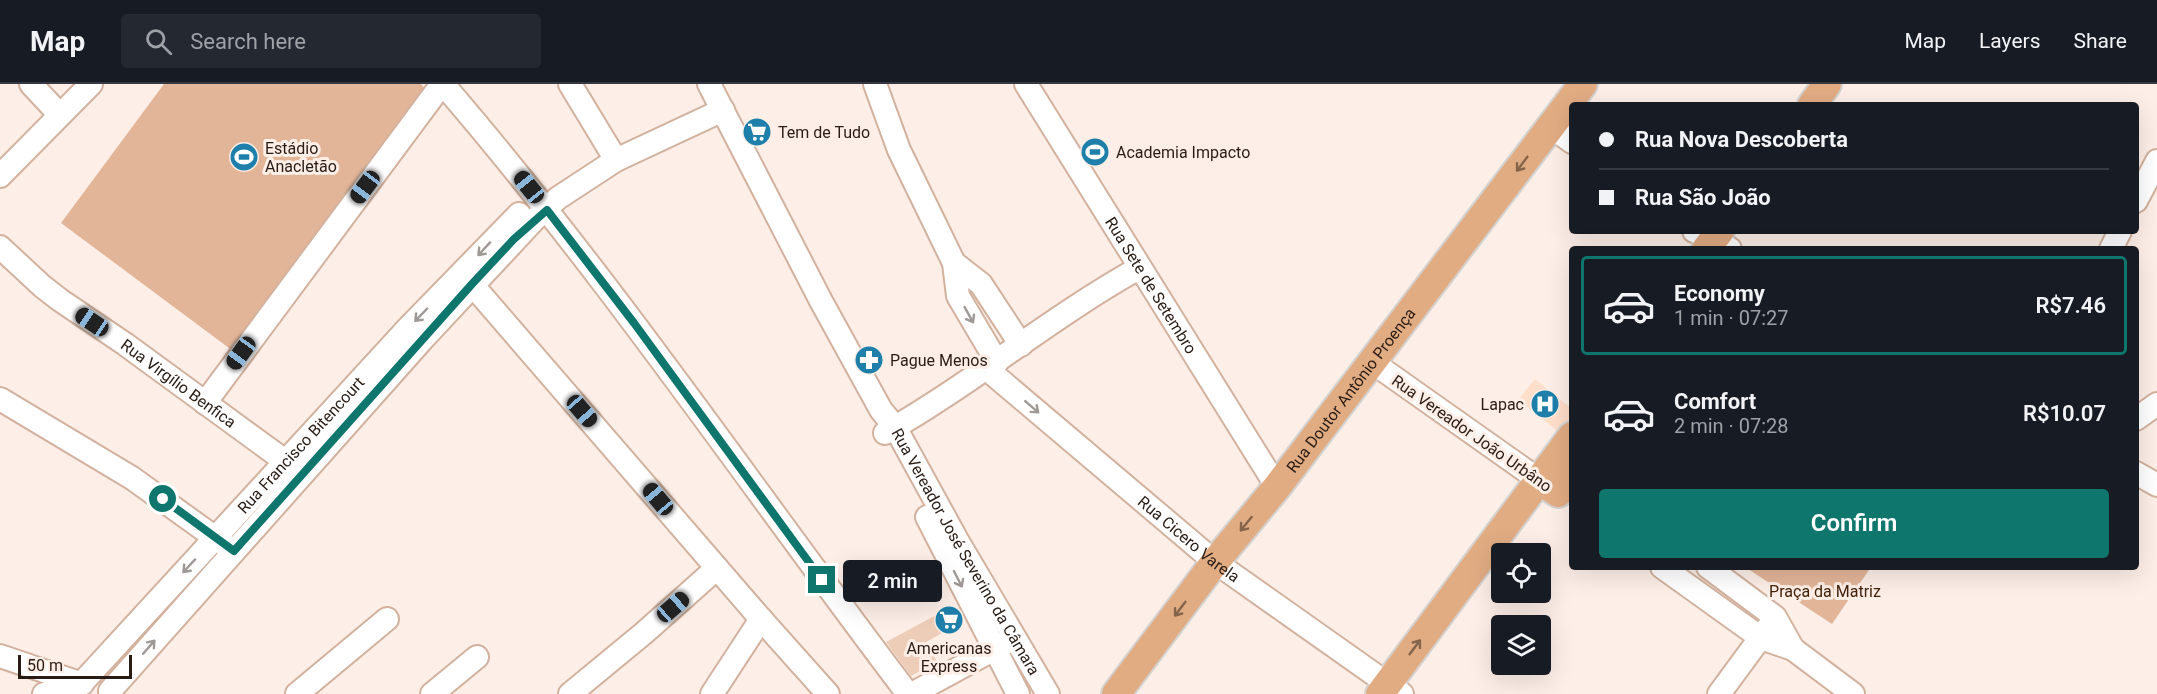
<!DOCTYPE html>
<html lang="en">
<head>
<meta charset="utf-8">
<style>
  :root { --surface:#171b24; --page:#242831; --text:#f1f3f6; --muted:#9ea1a6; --line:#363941; --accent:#0f766e }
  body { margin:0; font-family:Roboto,sans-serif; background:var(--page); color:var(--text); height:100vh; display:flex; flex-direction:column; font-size:22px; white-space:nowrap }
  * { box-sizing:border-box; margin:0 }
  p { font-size:20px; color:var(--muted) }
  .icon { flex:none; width:33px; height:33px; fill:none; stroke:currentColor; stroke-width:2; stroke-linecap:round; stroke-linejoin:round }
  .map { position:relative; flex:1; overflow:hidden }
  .drawer { position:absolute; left:1569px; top:162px; width:570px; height:324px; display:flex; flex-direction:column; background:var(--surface); border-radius:6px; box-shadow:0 6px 24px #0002 }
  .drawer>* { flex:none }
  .banner { position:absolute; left:1569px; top:18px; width:570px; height:132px; border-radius:6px; box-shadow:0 6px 24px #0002; display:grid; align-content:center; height:132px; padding:0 30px; background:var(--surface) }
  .fabs { position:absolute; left:1491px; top:459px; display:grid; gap:12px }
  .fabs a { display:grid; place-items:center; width:60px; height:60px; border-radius:6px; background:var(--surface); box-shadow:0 6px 24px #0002; font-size:30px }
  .scale { position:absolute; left:18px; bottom:15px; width:114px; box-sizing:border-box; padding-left:6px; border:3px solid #281c15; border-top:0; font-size:16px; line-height:21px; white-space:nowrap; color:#281c15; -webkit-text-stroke:4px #fdefe7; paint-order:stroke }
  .end { position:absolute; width:27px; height:27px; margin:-14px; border:8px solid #0f766e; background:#fff; box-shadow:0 0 0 3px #fff }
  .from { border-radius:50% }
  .bubble { position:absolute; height:42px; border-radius:6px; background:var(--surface); box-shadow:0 6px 24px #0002; font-size:20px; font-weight:600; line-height:42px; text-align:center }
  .car { position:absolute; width:18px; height:36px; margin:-18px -9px; border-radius:8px; box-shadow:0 0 4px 2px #0007; background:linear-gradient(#222 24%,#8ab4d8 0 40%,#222 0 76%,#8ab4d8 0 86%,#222 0) }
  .banner b { display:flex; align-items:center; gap:21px; height:57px; font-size:22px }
  .banner b+b { border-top:2px solid var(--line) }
  .banner i { width:15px; height:15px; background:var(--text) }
  ul { padding:10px 0 0; list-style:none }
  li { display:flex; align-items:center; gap:18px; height:99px; margin:0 12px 9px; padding:0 18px; border:3px solid transparent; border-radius:6px }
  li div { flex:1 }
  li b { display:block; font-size:22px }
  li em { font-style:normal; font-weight:600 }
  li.on { border-color:var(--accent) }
  li>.icon { width:54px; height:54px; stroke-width:1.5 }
  .action { display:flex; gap:12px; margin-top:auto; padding:12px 30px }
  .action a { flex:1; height:69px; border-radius:6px; background:var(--accent); color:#fff; font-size:24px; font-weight:600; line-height:69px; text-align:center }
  header { display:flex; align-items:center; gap:36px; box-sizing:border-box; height:84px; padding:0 30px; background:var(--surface); border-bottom:2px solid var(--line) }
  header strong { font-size:28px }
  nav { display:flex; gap:33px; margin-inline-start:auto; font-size:21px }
  .search { width:420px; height:54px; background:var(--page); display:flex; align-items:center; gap:15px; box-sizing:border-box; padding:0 21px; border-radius:6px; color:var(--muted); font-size:22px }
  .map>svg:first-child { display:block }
</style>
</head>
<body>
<header>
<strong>Map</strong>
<div class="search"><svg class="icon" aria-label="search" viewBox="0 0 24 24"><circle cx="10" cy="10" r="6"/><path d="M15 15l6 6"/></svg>Search here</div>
<nav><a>Map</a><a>Layers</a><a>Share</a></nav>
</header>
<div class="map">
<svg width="2157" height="610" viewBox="0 0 2157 610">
  <rect width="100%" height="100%" fill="#fdefe7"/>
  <path fill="#ffdeca" d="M1535,295L1572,325V331L1559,348L1518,316Z"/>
  <g fill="#e3b598">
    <path d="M164,0H421L427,7L233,267L61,139Z"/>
    <path d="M1745,483H1871L1832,540Z"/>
  </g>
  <path fill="#eecdb8" d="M951,523L960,539L926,558L937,578L911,592L886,558Z"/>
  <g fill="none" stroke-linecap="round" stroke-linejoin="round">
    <g stroke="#d2b29e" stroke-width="26">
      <g id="minor">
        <path d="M31,0L60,31"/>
        <path d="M443,0C610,194 753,406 908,610"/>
        <path d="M570,0L616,76"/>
        <path id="s1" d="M709,0L821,217L881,326L895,343L957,456L1048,610"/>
        <path d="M875,0L899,66L954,179L958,212L997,278"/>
        <path id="s2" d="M1026,0L1277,403"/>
        <path d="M1550,42L1572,58"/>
        <path d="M0,92L91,0"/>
        <path d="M2136,117L2157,77"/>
        <path d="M1694,147L1713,154L1730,165"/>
        <path id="s3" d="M0,163L42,202L60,216L125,260L296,385"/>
        <path d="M2111,165L2120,147"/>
        <path d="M954,179L981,200L1021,261"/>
        <path d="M463,190L761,535L828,610"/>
        <path d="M1372,278L1539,396"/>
        <path id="s4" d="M987,285L1215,478L1402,610"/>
        <path d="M0,315L132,394L228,463"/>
        <path d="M205,319L442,0"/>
        <path d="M2136,335L2157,320"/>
        <path d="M885,349C973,299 1051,233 1139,184"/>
        <path d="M2136,389L2157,401"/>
        <path d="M927,433L1018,610"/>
        <path d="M1662,483L1761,554L1793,565L1853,610"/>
        <path d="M1708,483L1775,533L1793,565"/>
        <path d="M0,572L82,600"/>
        <path d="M110,607L422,256L534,136L558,114L616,76L723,26"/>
        <path id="s5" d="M44,610L81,600L408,244L519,130"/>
        <path d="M297,610L387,535"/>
        <path d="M432,610L477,573"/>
        <path d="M570,610L644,549L717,484"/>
        <path d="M712,610L761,535"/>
        <path d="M912,610L1007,558"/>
        <path d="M1719,610L1769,542"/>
      </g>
    </g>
    <g stroke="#d4d2d0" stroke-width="32">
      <g id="major">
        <path d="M1812,21L1827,0"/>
        <path d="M1706,165L1720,147"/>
        <path d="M1539,396L1558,409L1572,389"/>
        <path id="s6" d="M1116,610L1215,478L1277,403L1583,0"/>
        <path d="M1380,610L1572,352"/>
      </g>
    </g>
    <use href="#minor" stroke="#fff" stroke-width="22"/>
    <use href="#major" stroke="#e2ac83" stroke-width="28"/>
  </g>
  <defs><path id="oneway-shaft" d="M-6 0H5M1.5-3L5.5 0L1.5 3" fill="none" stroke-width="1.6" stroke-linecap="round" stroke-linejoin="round" transform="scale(1.5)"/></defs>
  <g stroke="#85644c">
    <use href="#oneway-shaft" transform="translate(1522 80) rotate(127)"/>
    <use href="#oneway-shaft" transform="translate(1246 440) rotate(129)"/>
    <use href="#oneway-shaft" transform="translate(1180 525) rotate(127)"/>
    <use href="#oneway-shaft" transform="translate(1415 563) rotate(-53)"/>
  </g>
  <g stroke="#9e9996">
    <use href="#oneway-shaft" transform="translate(484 165) rotate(133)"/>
    <use href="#oneway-shaft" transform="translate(421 231) rotate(134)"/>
    <use href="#oneway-shaft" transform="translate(969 231) rotate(61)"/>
    <use href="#oneway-shaft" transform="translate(1032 323) rotate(41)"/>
    <use href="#oneway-shaft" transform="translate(189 482) rotate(133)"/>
    <use href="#oneway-shaft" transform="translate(958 495) rotate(63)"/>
    <use href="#oneway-shaft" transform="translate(149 563) rotate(-49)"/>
  </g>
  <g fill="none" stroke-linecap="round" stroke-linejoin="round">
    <path stroke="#0f766e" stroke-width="8" d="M163,415L234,467L472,200L514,155L547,126L634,239L822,496"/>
  </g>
  <defs>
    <g id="supermarket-disc" transform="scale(1.5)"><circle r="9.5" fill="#1d7faa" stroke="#fdefe7"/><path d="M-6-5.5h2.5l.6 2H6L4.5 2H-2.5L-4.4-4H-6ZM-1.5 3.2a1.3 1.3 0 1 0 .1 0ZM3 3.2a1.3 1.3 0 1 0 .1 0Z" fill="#fff"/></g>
    <g id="stadium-disc" transform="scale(1.5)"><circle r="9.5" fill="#1d7faa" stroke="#fdefe7"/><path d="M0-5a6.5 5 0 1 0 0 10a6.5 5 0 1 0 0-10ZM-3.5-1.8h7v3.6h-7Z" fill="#fff"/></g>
    <g id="pharmacy-disc" transform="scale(1.5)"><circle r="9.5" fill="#1d7faa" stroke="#fdefe7"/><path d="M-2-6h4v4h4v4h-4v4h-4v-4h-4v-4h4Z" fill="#fff"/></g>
    <g id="hospital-disc" transform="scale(1.5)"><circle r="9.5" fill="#1d7faa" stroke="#fdefe7"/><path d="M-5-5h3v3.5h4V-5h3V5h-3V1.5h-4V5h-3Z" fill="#fff"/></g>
  </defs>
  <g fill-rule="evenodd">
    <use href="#supermarket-disc" x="757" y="48"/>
    <use href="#stadium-disc" x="1095" y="68"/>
    <use href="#stadium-disc" x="244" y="73"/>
    <use href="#pharmacy-disc" x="869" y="276"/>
    <use href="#hospital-disc" x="1545" y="320"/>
    <use href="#supermarket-disc" x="949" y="536"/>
  </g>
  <g text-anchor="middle" stroke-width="6" stroke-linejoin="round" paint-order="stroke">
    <g font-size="16" fill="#281c15" stroke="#fdefe7" text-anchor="start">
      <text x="778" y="54">Tem de Tudo</text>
      <text x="265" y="70">Estádio<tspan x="265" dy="18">Anacletão</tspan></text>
      <text x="1116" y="74">Academia Impacto</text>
      <text x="890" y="282">Pague Menos</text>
      <text x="1524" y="326" text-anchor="end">Lapac</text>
      <text x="949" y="570" text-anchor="middle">Americanas<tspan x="949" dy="18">Express</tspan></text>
    </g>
    <g font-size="16" fill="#281c15" stroke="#fdefe7">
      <text dy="6" stroke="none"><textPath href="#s2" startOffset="237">Rua Sete de Setembro</textPath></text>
      <text dy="6" stroke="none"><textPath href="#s3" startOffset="225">Rua Virgílio Benfica</textPath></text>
      <text dy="6" stroke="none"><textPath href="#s6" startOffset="384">Rua Doutor Antônio Proença</textPath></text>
      <text transform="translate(1472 349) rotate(35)" y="6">Rua Vereador João Urbâno</text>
      <text dy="6" stroke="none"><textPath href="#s5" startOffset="363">Rua Francisco Bitencourt</textPath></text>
      <text dy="6" stroke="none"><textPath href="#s4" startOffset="264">Rua Cicero Varela</textPath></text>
      <text dy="6" stroke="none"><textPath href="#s1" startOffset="534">Rua Vereador José Severino da Câmara</textPath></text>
    </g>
    <g font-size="16" fill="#44230c" stroke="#fdefe7">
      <text x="1825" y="513">Praça da Matriz</text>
    </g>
  </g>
</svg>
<div class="fabs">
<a><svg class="icon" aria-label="locate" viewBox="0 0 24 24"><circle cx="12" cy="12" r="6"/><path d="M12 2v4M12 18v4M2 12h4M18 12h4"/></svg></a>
<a><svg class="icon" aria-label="layers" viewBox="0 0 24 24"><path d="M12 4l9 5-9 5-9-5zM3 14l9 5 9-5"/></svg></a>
</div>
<div class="scale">50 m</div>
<i class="end from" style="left:163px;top:415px"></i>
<i class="end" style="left:822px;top:496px"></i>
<div class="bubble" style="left:843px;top:476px;width:99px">2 min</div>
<i class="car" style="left:365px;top:103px;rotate:217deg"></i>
<i class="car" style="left:529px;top:103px;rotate:321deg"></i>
<i class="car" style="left:92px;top:238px;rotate:304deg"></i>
<i class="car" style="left:241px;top:269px;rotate:216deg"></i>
<i class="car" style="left:582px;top:327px;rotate:139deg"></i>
<i class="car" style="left:658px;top:415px;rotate:320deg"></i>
<i class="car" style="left:673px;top:523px;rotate:49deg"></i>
<div class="banner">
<b><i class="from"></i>Rua Nova Descoberta</b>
<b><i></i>Rua São João</b>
</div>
<section class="drawer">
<ul>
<li class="on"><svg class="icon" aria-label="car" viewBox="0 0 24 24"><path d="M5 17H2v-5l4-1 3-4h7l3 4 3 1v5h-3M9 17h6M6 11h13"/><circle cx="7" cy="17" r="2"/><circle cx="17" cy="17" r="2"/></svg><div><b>Economy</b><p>1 min · 07:27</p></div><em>R$7.46</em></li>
<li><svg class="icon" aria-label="car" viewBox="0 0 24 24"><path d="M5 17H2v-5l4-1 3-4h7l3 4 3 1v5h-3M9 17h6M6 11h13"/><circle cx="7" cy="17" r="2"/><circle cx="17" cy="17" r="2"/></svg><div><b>Comfort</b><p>2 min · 07:28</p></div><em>R$10.07</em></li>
</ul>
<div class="action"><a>Confirm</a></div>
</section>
</div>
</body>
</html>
